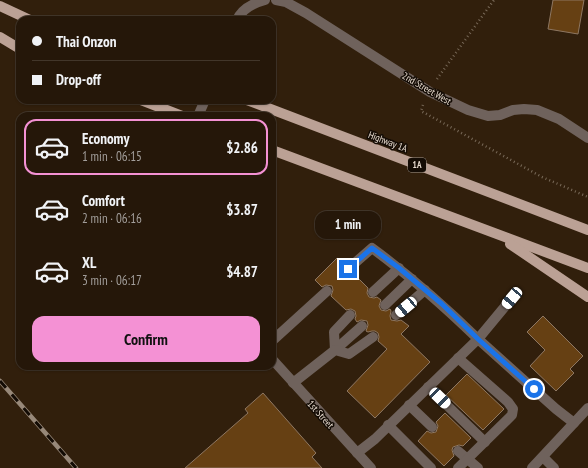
<!DOCTYPE html>
<html lang="en">
<head>
<meta charset="utf-8">
<style>
  :root { --surface:#251709; --page:#2d2012; --text:#f1f3f6; --muted:#a39f9c; --line:#42362a; --accent:#f491d4 }
  body { margin:0; font-family:"PT Sans Narrow",sans-serif; background:var(--page); color:var(--text); height:100vh; display:flex; flex-direction:column; font-size:15px; white-space:nowrap }
  * { box-sizing:border-box; margin:0 }
  p { font-size:13px; color:var(--muted) }
  .icon { flex:none; width:22px; height:22px; fill:none; stroke:currentColor; stroke-width:2; stroke-linecap:round; stroke-linejoin:round }
  .map { position:relative; flex:1; overflow:hidden }
  .sheet { position:absolute; left:16px; top:112px; width:260px; height:258px; display:flex; flex-direction:column; background:var(--surface); border-radius:12px; box-shadow:0 1px 3px #0004,0 0 0 1px var(--line) }
  .sheet>* { flex:none }
  .banner { position:absolute; left:16px; top:16px; width:260px; height:88px; border-radius:12px; box-shadow:0 1px 3px #0004,0 0 0 1px var(--line); display:grid; align-content:center; height:88px; padding:0 16px; background:var(--surface) }
  .end { position:absolute; width:18px; height:18px; margin:-9px; border:5px solid #1a73e8; background:#fff; box-shadow:0 0 0 2px #fff }
  .from { border-radius:50% }
  .bubble { position:absolute; height:28px; border-radius:12px; background:var(--surface); box-shadow:0 1px 3px #0004,0 0 0 1px var(--line); font-size:13px; font-weight:600; line-height:28px; text-align:center }
  .car { position:absolute; width:12px; height:24px; margin:-12px -6px; border-radius:5px; box-shadow:0 0 3px 1px #0007; background:linear-gradient(#fff 24%,#345 0 40%,#fff 0 76%,#345 0 86%,#fff 0) }
  .banner b { display:flex; align-items:center; gap:14px; height:38px; font-size:15px }
  .banner b+b { border-top:1px solid var(--line) }
  .banner i { width:10px; height:10px; background:var(--text) }
  ul { padding:7px 0 0; list-style:none }
  li { display:flex; align-items:center; gap:12px; height:56px; margin:0 8px 6px; padding:0 8px; border:2px solid transparent; border-radius:12px }
  li div { flex:1 }
  li b { display:block; font-size:15px }
  li em { font-style:normal; font-weight:600 }
  li.selected { border-color:var(--accent) }
  li>.icon { width:36px; height:36px; stroke-width:1.5 }
  .cta { display:flex; gap:8px; margin-top:auto; padding:8px 16px }
  .cta a { flex:1; height:46px; border-radius:12px; background:var(--accent); color:#111; font-size:16px; font-weight:600; line-height:46px; text-align:center }
  .map>svg:first-child { display:block }
</style>
</head>
<body>
<div class="map">
<svg width="588" height="468" viewBox="0 0 588 468">
  <rect width="100%" height="100%" fill="#311f0c"/>
  <g fill="#664013" stroke="#8e7762">
    <path d="M553,0H584L578,34L548,29Z"/>
    <path d="M337,258L344,264L342,270L343,274L349,275L353,273L368,288L367,293L369,297L374,298L377,297L381,300L379,306L381,310L386,311L390,309L391,311L390,316L391,320L397,321L401,320L409,326L401,334L430,362L375,418L347,391L387,349L378,341L379,337L378,333L375,331H372L368,332L366,331L368,325L367,321L361,320L357,322L355,319L356,316L355,311L351,309L346,310L331,296L333,290L332,286L326,285L322,287L315,280Z"/>
    <path d="M543,316L583,356L570,369L574,373L556,391L530,366L545,350L527,332Z"/>
    <path d="M467,374L504,409L483,430L446,395Z"/>
    <path d="M263,393L316,453L312,457L322,468H185L248,413L245,409Z"/>
    <path d="M445,413L471,438L463,446L459,445L453,447L452,450L454,456L444,466L418,441L427,431L431,433L436,432L438,426L436,422Z"/>
  </g>
  <g fill="none" stroke-linecap="round" stroke-linejoin="round">
    <g stroke="#796a59" stroke-width="2.5" stroke-dasharray="1 3" stroke-linecap="butt">
      <path d="M437,79L494,0"/>
      <path d="M423,105L421,111L542,177L588,197"/>
    </g>
    <g stroke="#6f625c" stroke-width="10">
      <path d="M348,269L372,248C410,276 444,306 478,339L512,298"/>
      <path d="M373,292L399,268"/>
      <path d="M385,305L412,279"/>
      <path d="M396,315L425,290"/>
      <path d="M272,341L327,291"/>
      <path d="M335,350L334,332L350,315"/>
      <path d="M335,350L362,326"/>
      <path d="M293,383L335,350L349,354L373,337"/>
      <path d="M428,387L485,442"/>
      <path d="M409,405L432,427"/>
      <path d="M388,425L431,468"/>
      <path d="M458,451L478,468"/>
      <path d="M357,453L375,439L478,339L556,409L574,423"/>
      <path d="M543,457L554,468"/>
      <path d="M458,468L512,415L513,409L508,402L458,358"/>
    </g>
    <g stroke="#6f625c" stroke-width="10">
      <path d="M276,0L286,2L306,13L430,92L468,110L488,116L500,115L513,110L524,109L537,110L559,119L588,138"/>
      <path d="M237,20C242,8 254,3 265,0"/>
      <path d="M198,116L205,100"/>
    </g>
    <g stroke="#6f625c" stroke-width="10">
      <path d="M272,359L371,468"/>
      <path d="M532,468L588,408"/>
    </g>
    <g stroke="#bba195" stroke-width="10">
      <path d="M0,6L30,20"/>
      <path d="M0,37L20,49"/>
      <path d="M141,100L182,116"/>
      <path d="M247,100L588,230"/>
      <path d="M272,150L588,268"/>
      <path d="M510,244L588,297"/>
    </g>
    <g stroke="#978879" stroke-width="4.5">
      <path id="rail" d="M0,381L76,468"/>
    </g>
    <use href="#rail" stroke="#130b04" stroke-width="3" stroke-dasharray="9" stroke-linecap="butt"/>
  </g>
  <g fill="none" stroke-linecap="round" stroke-linejoin="round">
    <path stroke="#1a73e8" stroke-width="5" d="M348,269L372,248L399,268L442,304L478,339L534,389"/>
  </g>
  <g text-anchor="middle" stroke-width="3" stroke-linejoin="round" paint-order="stroke">
    <rect fill="#130b04" stroke="#a89d93" stroke-width="1" x="408" y="158" width="18" height="14" rx="3"/>
    <g font-size="9" font-weight="bold" fill="#e8dcd0">
      <text x="417" y="168">1A</text>
    </g>
    <g font-size="10" fill="#e8dcd0" stroke="#130b04">
      <text transform="translate(427 88) rotate(30)" y="4">2nd Street West</text>
      <text transform="translate(388 141) rotate(21)" y="4">Highway 1A</text>
      <text transform="translate(321 414) rotate(48)" y="4">1st Street</text>
    </g>
  </g>
</svg>
<i class="end from" style="left:534px;top:389px"></i>
<i class="end" style="left:348px;top:269px"></i>
<div class="bubble" style="left:315px;top:211px;width:66px">1 min</div>
<i class="car" style="left:512px;top:298px;rotate:220deg"></i>
<i class="car" style="left:406px;top:307px;rotate:230deg"></i>
<i class="car" style="left:440px;top:398px;rotate:134deg"></i>
<div class="banner">
<b><i class="from"></i>Thai Onzon</b>
<b><i></i>Drop-off</b>
</div>
<section class="sheet">
<ul>
<li class="selected"><svg class="icon" aria-label="car" viewBox="0 0 24 24"><path d="M5 17H2v-5l4-1 3-4h7l3 4 3 1v5h-3M9 17h6M6 11h13"/><circle cx="7" cy="17" r="2"/><circle cx="17" cy="17" r="2"/></svg><div><b>Economy</b><p>1 min · 06:15</p></div><em>$2.86</em></li>
<li><svg class="icon" aria-label="car" viewBox="0 0 24 24"><path d="M5 17H2v-5l4-1 3-4h7l3 4 3 1v5h-3M9 17h6M6 11h13"/><circle cx="7" cy="17" r="2"/><circle cx="17" cy="17" r="2"/></svg><div><b>Comfort</b><p>2 min · 06:16</p></div><em>$3.87</em></li>
<li><svg class="icon" aria-label="car" viewBox="0 0 24 24"><path d="M5 17H2v-5l4-1 3-4h7l3 4 3 1v5h-3M9 17h6M6 11h13"/><circle cx="7" cy="17" r="2"/><circle cx="17" cy="17" r="2"/></svg><div><b>XL</b><p>3 min · 06:17</p></div><em>$4.87</em></li>
</ul>
<div class="cta"><a>Confirm</a></div>
</section>
</div>
</body>
</html>
